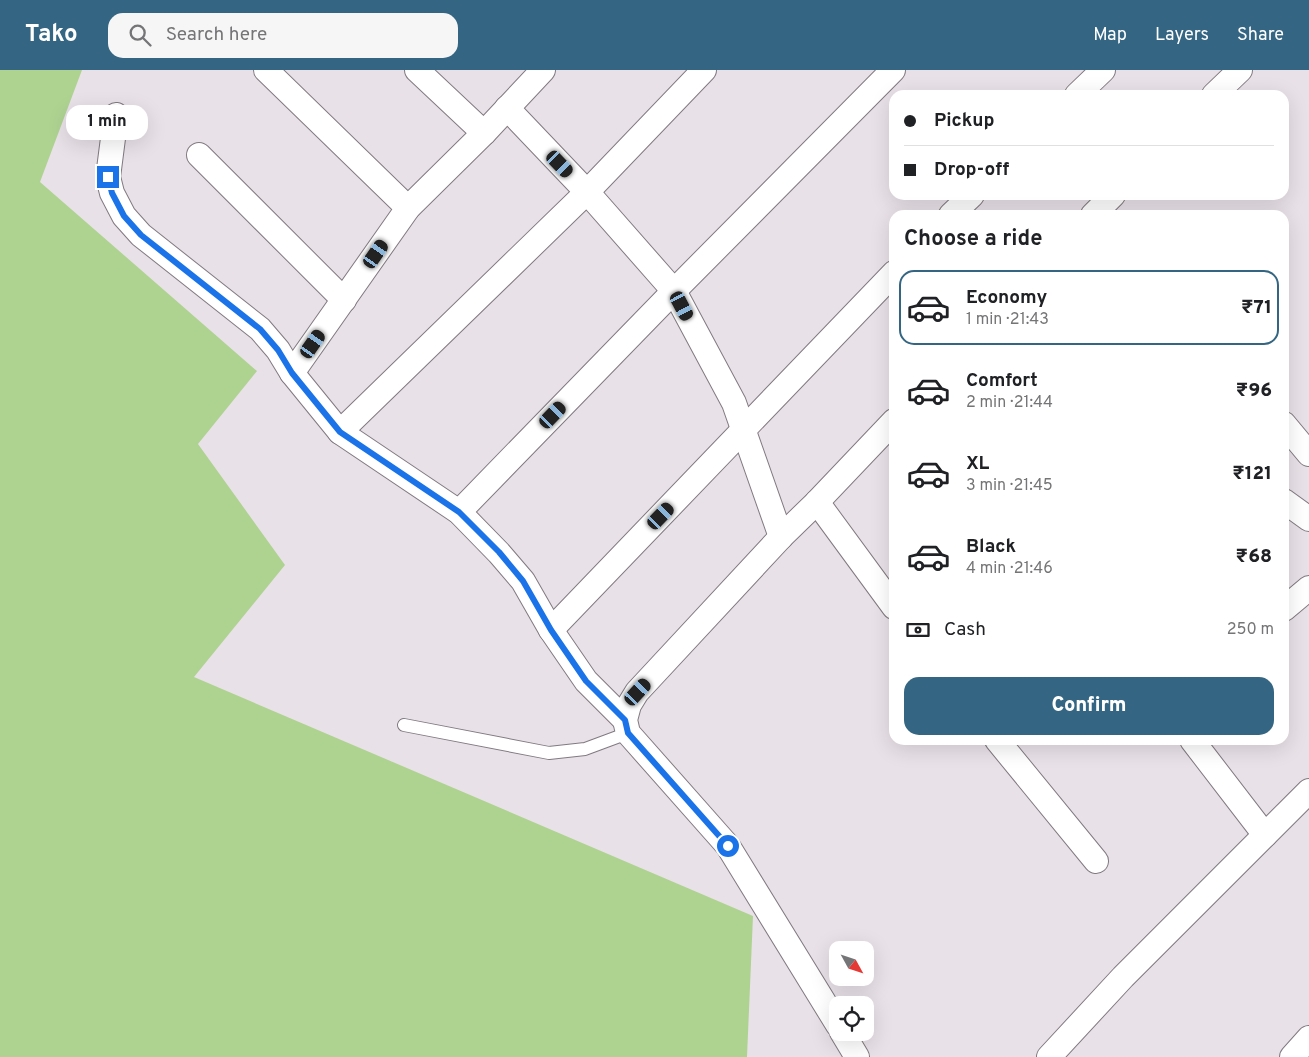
<!DOCTYPE html>
<html lang="en">
<head>
<meta charset="utf-8">
<style>
  :root { --surface:#fff; --page:#f6f6f6; --text:#202124; --muted:#757577; --line:#e0e0e0; --accent:#346683 }
  body { margin:0; font-family:Overpass,sans-serif; background:var(--page); color:var(--text); height:100vh; display:flex; flex-direction:column; font-size:19px; white-space:nowrap }
  * { box-sizing:border-box; margin:0 }
  p { font-size:16px; color:var(--muted) }
  .icon { flex:none; width:28px; height:28px; fill:none; stroke:currentColor; stroke-width:2; stroke-linecap:round; stroke-linejoin:round }
  .map { position:relative; flex:1; overflow:hidden }
  .panel { position:absolute; left:889px; top:140px; width:400px; height:535px; display:flex; flex-direction:column; background:var(--surface); border-radius:15px; box-shadow:0 5px 20px #0002 }
  .panel>* { flex:none }
  .hud { position:absolute; left:889px; top:20px; width:400px; height:110px; border-radius:15px; box-shadow:0 5px 20px #0002; display:grid; align-content:center; height:110px; padding:0 15px; background:var(--surface) }
  .needle { width:32px; rotate:130deg }
  .buttons { position:absolute; left:829px; top:871px; display:grid; gap:10px }
  .buttons a { display:grid; place-items:center; width:45px; height:45px; border-radius:10px; background:var(--surface); box-shadow:0 5px 20px #0002; font-size:25px }
  .end { position:absolute; width:22px; height:22px; margin:-11px; border:6px solid #1a73e8; background:#fff; box-shadow:0 0 0 2px #fff }
  .from { border-radius:50% }
  .bubble { position:absolute; height:35px; border-radius:15px; background:var(--surface); box-shadow:0 5px 20px #0002; font-size:16px; font-weight:800; line-height:35px; text-align:center }
  .car { position:absolute; width:15px; height:30px; margin:-15px -8px; border-radius:6px; box-shadow:0 0 4px 1px #0007; background:linear-gradient(#222 24%,#8ab4d8 0 40%,#222 0 76%,#8ab4d8 0 86%,#222 0) }
  .hud b { display:flex; align-items:center; gap:18px; height:48px; font-size:19px }
  .hud b+b { border-top:1px solid var(--line) }
  .hud i { width:12px; height:12px; background:var(--text) }
  ul { padding:0; list-style:none }
  li { display:flex; align-items:center; gap:15px; height:75px; margin:0 10px 8px; padding:0 5px; border:2px solid transparent; border-radius:15px }
  li div { flex:1 }
  li b { display:block; font-size:19px }
  li em { font-style:normal; font-weight:800 }
  li.on { border-color:var(--accent) }
  li>.icon { width:45px; height:45px; stroke-width:1.5 }
  h2 { padding:0 15px; font-size:22px; line-height:60px }
  .pay { display:flex; align-items:center; gap:12px; height:55px; padding:0 15px; font-size:19px }
  .pay p { margin-inline-start:auto }
  .cta { display:flex; gap:10px; margin-top:auto; padding:10px 15px }
  .cta a { flex:1; height:58px; border-radius:15px; background:var(--accent); color:#fff; font-size:20px; font-weight:800; line-height:58px; text-align:center }
  header { display:flex; align-items:center; gap:30px; box-sizing:border-box; height:70px; padding:0 25px; background:var(--accent); color:#fff }
  header strong { font-size:24px }
  nav { display:flex; gap:28px; margin-inline-start:auto; font-size:18px }
  .search { width:350px; height:45px; background:var(--page); display:flex; align-items:center; gap:12px; box-sizing:border-box; padding:0 18px; border-radius:15px; color:var(--muted); font-size:19px }
  .map>svg:first-child { display:block }
</style>
</head>
<body>
<header>
<strong>Tako</strong>
<div class="search"><svg class="icon" aria-label="search" viewBox="0 0 24 24"><circle cx="10" cy="10" r="6"/><path d="M15 15l6 6"/></svg>Search here</div>
<nav><a>Map</a><a>Layers</a><a>Share</a></nav>
</header>
<div class="map">
<svg width="1309" height="987" viewBox="0 0 1309 987">
  <rect width="100%" height="100%" fill="#e9e1e8"/>
  <path fill="#aed391" d="M0,0H82L40,112L257,301L198,374L285,495L194,607L753,846L747,987H0Z"/>
  <g fill="none" stroke-linecap="round" stroke-linejoin="round">
    <g stroke="#817a80" stroke-width="14">
      <path id="lane" d="M404,655L549,683L585,679L628,663"/>
    </g>
    <g stroke="#817a80" stroke-width="26">
      <g id="street">
        <path d="M266,0L408,138"/>
        <path d="M417,0L484,63"/>
        <path d="M1077,25L1103,0"/>
        <path d="M1214,25L1240,0"/>
        <path d="M507,38L587,122L674,221L734,333L781,467"/>
        <path d="M116,45L108,107L112,123L124,146L141,165L260,259L278,280L292,303L340,362L459,442L499,483L523,511L551,560L586,611L625,650"/>
        <path d="M199,85L344,230"/>
        <path d="M951,145L972,125"/>
        <path d="M1093,145L1113,125"/>
        <path d="M292,303L408,138L484,63L543,0"/>
        <path d="M1284,354L1309,384"/>
        <path d="M340,362L587,122L704,0"/>
        <path d="M1284,431L1309,449"/>
        <path d="M817,432L894,537"/>
        <path d="M459,442L674,221L893,0"/>
        <path d="M1284,539L1309,518"/>
        <path d="M551,560L894,203"/>
        <path d="M997,670L1096,791"/>
        <path d="M1192,670L1265,765"/>
        <path d="M838,955L728,776L628,663L625,650L629,635L637,622L781,467L817,432L894,351"/>
        <path d="M842,962L857,987"/>
        <path d="M1049,987L1123,907L1309,721"/>
        <path d="M1292,987L1309,968"/>
      </g>
    </g>
    <use href="#lane" stroke="#fff" stroke-width="12"/>
    <use href="#street" stroke="#fff" stroke-width="24"/>
  </g>
  <g fill="none" stroke-linecap="round" stroke-linejoin="round">
    <path stroke="#1a73e8" stroke-width="6" d="M108,107L112,123L124,146L141,165L260,259L278,280L292,303L340,362L459,442L499,482L523,511L551,560L586,611L625,650L628,663L728,776"/>
  </g>
</svg>
<div class="buttons">
<a><svg class="needle" viewBox="-14 -14 28 28"><path d="M0-13l5 13h-10z" fill="#e53935"/><path d="M0 13l5-13h-10z" fill="#757577"/></svg></a>
<a><svg class="icon" aria-label="locate" viewBox="0 0 24 24"><circle cx="12" cy="12" r="6"/><path d="M12 2v4M12 18v4M2 12h4M18 12h4"/></svg></a>
</div>
<i class="end from" style="left:728px;top:776px"></i>
<i class="end" style="left:108px;top:107px"></i>
<div class="bubble" style="left:66px;top:35px;width:82px">1 min</div>
<i class="car" style="left:560px;top:94px;rotate:136deg"></i>
<i class="car" style="left:376px;top:184px;rotate:35deg"></i>
<i class="car" style="left:682px;top:236px;rotate:152deg"></i>
<i class="car" style="left:313px;top:274px;rotate:35deg"></i>
<i class="car" style="left:553px;top:345px;rotate:44deg"></i>
<i class="car" style="left:661px;top:446px;rotate:44deg"></i>
<i class="car" style="left:638px;top:622px;rotate:43deg"></i>
<div class="hud">
<b><i class="from"></i>Pickup</b>
<b><i></i>Drop-off</b>
</div>
<section class="panel">
<h2>Choose a ride</h2>
<ul>
<li class="on"><svg class="icon" aria-label="car" viewBox="0 0 24 24"><path d="M5 17H2v-5l4-1 3-4h7l3 4 3 1v5h-3M9 17h6M6 11h13"/><circle cx="7" cy="17" r="2"/><circle cx="17" cy="17" r="2"/></svg><div><b>Economy</b><p>1 min · 21:43</p></div><em>₹71</em></li>
<li><svg class="icon" aria-label="car" viewBox="0 0 24 24"><path d="M5 17H2v-5l4-1 3-4h7l3 4 3 1v5h-3M9 17h6M6 11h13"/><circle cx="7" cy="17" r="2"/><circle cx="17" cy="17" r="2"/></svg><div><b>Comfort</b><p>2 min · 21:44</p></div><em>₹96</em></li>
<li><svg class="icon" aria-label="car" viewBox="0 0 24 24"><path d="M5 17H2v-5l4-1 3-4h7l3 4 3 1v5h-3M9 17h6M6 11h13"/><circle cx="7" cy="17" r="2"/><circle cx="17" cy="17" r="2"/></svg><div><b>XL</b><p>3 min · 21:45</p></div><em>₹121</em></li>
<li><svg class="icon" aria-label="car" viewBox="0 0 24 24"><path d="M5 17H2v-5l4-1 3-4h7l3 4 3 1v5h-3M9 17h6M6 11h13"/><circle cx="7" cy="17" r="2"/><circle cx="17" cy="17" r="2"/></svg><div><b>Black</b><p>4 min · 21:46</p></div><em>₹68</em></li>
</ul>
<div class="pay"><svg class="icon" aria-label="cash" viewBox="0 0 24 24"><path d="M3 7h18v10H3z"/><circle cx="12" cy="12" r="2"/></svg>Cash<p>250 m</p></div>
<div class="cta"><a>Confirm</a></div>
</section>
</div>
</body>
</html>
